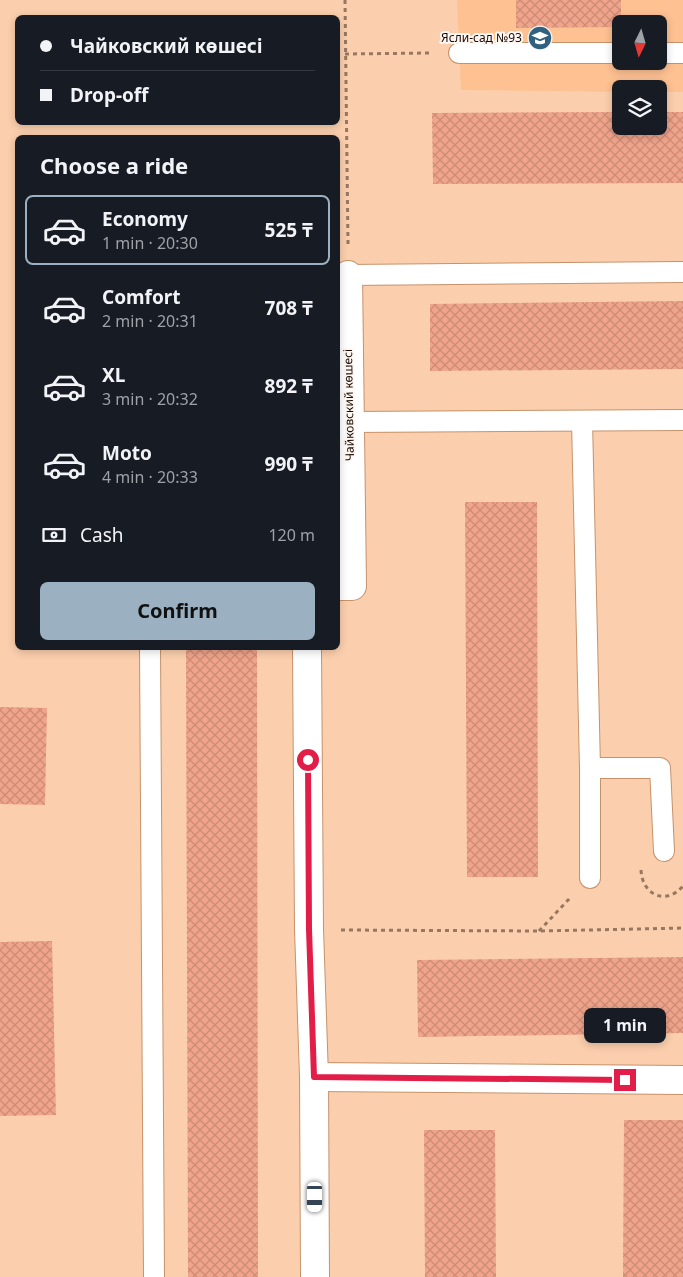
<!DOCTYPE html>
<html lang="en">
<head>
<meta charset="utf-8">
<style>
  :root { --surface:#171b24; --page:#20242c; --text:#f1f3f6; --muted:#9ea1a6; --line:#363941; --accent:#9bb1c1 }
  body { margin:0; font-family:"Noto Sans",sans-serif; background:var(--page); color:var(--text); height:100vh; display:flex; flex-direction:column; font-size:19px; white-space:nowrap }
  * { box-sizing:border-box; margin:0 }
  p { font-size:16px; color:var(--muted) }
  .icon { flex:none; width:28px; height:28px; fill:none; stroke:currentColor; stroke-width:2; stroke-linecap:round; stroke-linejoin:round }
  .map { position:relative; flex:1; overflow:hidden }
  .panel { position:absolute; left:15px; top:135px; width:325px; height:515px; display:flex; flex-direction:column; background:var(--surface); border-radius:8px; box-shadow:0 2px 8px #0003 }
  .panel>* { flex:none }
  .top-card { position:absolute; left:15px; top:15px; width:325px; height:110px; border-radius:8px; box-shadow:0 2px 8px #0003; display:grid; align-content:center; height:110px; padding:0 25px; background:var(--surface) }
  .needle { width:32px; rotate:185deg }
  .fabs { position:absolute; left:612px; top:15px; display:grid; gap:10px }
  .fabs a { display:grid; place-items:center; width:55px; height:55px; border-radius:8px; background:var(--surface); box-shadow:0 2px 8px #0003; font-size:25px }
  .end { position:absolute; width:22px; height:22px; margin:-11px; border:6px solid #e11d48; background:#fff; box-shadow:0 0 0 2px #fff }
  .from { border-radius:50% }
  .bubble { position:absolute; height:35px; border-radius:8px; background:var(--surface); box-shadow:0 2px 8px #0003; font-size:16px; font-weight:700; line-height:35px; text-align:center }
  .car { position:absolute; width:15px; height:30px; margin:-15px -8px; border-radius:6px; box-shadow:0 0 4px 1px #0007; background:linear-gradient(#fff 24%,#345 0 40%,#fff 0 76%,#345 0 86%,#fff 0) }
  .top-card b { display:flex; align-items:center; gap:18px; height:48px; font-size:19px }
  .top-card b+b { border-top:1px solid var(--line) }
  .top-card i { width:12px; height:12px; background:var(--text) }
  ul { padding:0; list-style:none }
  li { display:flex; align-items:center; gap:15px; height:70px; margin:0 10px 8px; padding:0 15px; border:2px solid transparent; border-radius:8px }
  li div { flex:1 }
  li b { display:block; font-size:19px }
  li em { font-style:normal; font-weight:700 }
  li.selected { border-color:var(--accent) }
  li>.icon { width:45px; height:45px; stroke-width:1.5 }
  h2 { padding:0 25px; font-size:22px; line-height:60px }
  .pay { display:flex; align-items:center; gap:12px; height:55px; padding:0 25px; font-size:19px }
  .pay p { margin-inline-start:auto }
  .action { display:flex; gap:10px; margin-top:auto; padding:10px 25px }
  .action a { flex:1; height:58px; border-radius:8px; background:var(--accent); color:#111; font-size:20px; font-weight:700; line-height:58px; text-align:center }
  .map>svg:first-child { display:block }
</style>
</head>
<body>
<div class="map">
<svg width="683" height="1277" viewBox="0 0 683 1277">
  <defs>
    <pattern id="building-cross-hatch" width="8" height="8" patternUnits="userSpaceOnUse" patternTransform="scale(1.25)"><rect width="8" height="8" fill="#f0a48b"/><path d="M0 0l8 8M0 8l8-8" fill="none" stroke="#cd8c76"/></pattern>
  </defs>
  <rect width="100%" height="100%" fill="#fbcfad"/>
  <path fill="#fec192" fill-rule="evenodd" d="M457,0H683V92H659V89H621V92L461,90ZM621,24H659V61H621Z"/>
  <g fill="url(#building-cross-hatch)">
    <path d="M516,0H621V27L516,28Z"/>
    <path d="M621,112V126H659V112H683V183L433,184L432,113Z"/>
    <path d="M683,301V369L430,371V304Z"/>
    <path d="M465,502H537L538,877H467Z"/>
    <path d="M186,648H257L258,1277H188Z"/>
    <path d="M0,707L47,708L45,805L0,804Z"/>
    <path d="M52,941L56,1115L0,1116V942Z"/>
    <path d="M683,957V1033L418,1037L417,960Z"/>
    <path d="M624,1120H683V1277H623Z"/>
    <path d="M424,1130H495L496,1277H425Z"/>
  </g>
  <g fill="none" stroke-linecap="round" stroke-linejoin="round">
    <g stroke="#c6926a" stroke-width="22">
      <g id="lane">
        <path d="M459,53H621"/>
        <path d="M659,53H683"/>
        <path d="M348,275L683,272"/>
        <path d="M582,421L590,768V878"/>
        <path d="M350,422L683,420"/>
        <path d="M150,648L154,1277"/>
        <path d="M590,768H660L664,851"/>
      </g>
    </g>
    <g stroke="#c6926a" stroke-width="30">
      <g id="street">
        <path d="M338,586H352L348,275"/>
        <path d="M307,648L309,929L314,1077L315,1277"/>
        <path d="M314,1077L683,1080"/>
      </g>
    </g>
    <g stroke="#977760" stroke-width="3" stroke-dasharray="4 4" stroke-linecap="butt">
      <path d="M345,0L348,244"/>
      <path d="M345,54L431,53"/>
      <path d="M641,870C642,895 666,906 683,886"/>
      <path d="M341,930L539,931L683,928"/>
      <path d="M539,931L570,898"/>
    </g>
    <use href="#lane" stroke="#fff" stroke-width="20"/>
    <use href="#street" stroke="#fff" stroke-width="28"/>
  </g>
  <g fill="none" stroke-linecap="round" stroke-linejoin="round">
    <path stroke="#e11d48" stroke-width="6" d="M308,760L309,929L314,1077L625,1080"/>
  </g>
  <defs>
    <g id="school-disc" transform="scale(1.25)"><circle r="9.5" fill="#316180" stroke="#fef8f4"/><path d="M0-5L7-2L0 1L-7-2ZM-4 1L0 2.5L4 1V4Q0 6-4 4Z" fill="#fff"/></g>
  </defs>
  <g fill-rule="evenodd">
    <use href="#school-disc" x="540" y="38"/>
  </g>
  <g text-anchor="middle" stroke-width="4" stroke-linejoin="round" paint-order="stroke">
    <g font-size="12" fill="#1b0900" stroke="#fef8f4" text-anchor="end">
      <text x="522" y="42">Ясли-сад №93</text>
    </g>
    <g font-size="12" fill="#1b0900" stroke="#fef8f4">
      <text transform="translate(349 405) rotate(-91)" y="4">Чайковский көшесі</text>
    </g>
  </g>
</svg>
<div class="fabs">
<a><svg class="needle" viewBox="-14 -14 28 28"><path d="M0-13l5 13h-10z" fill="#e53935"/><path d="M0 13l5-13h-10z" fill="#9ea1a6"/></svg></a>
<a><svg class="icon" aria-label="layers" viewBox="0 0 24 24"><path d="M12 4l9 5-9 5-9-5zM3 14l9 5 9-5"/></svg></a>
</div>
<i class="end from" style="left:308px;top:760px"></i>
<i class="end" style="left:625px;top:1080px"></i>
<div class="bubble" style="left:584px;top:1008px;width:82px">1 min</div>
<i class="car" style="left:315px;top:1197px;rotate:180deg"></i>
<div class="top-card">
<b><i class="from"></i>Чайковский көшесі</b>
<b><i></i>Drop-off</b>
</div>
<section class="panel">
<h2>Choose a ride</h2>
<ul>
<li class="selected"><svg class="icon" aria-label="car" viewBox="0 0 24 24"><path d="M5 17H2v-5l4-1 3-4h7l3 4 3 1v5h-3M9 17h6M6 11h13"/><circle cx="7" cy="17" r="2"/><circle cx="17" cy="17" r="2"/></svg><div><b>Economy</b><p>1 min · 20:30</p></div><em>525 ₸</em></li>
<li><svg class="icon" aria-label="car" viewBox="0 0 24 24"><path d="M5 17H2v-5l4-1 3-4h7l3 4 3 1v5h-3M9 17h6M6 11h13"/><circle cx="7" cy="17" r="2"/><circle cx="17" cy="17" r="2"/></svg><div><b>Comfort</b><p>2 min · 20:31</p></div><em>708 ₸</em></li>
<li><svg class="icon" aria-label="car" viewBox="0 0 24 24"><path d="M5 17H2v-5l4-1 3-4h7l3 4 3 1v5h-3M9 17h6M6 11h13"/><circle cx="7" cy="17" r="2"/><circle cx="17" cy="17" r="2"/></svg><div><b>XL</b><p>3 min · 20:32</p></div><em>892 ₸</em></li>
<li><svg class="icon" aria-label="car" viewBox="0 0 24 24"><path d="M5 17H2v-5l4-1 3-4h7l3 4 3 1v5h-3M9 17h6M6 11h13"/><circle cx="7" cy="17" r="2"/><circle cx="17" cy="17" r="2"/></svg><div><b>Moto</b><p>4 min · 20:33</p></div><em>990 ₸</em></li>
</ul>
<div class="pay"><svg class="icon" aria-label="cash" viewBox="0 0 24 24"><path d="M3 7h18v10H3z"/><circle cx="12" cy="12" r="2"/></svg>Cash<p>120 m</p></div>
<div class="action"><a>Confirm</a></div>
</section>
</div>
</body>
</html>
